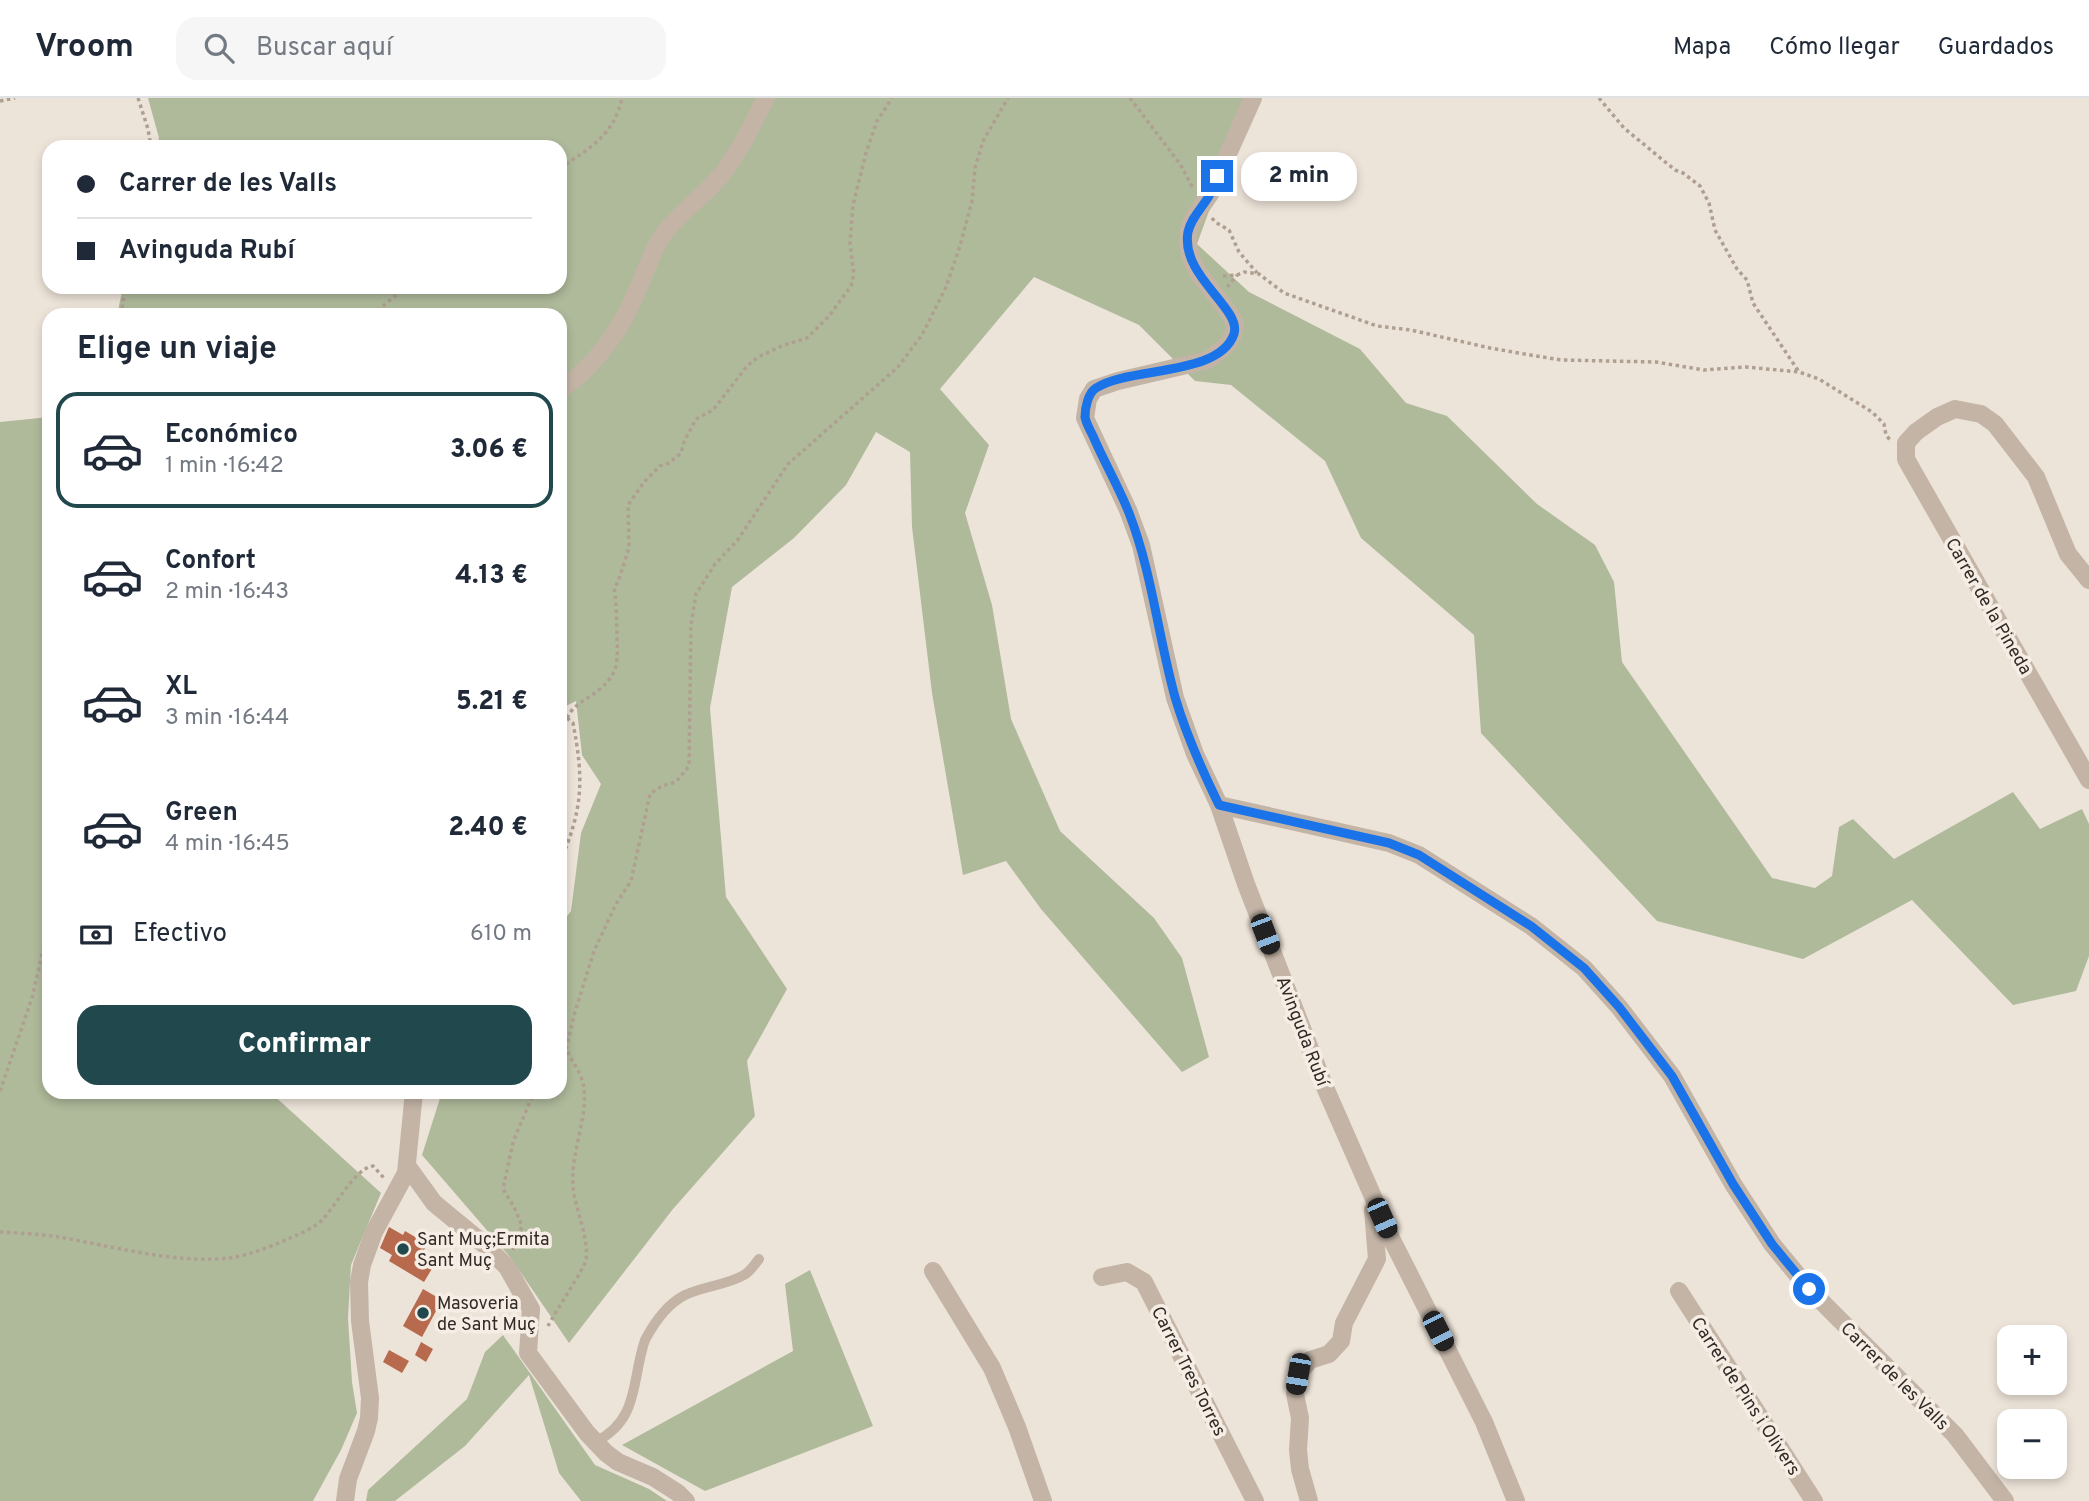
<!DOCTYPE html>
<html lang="es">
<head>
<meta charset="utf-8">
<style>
  :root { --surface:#fff; --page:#f6f6f7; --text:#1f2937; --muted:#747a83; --line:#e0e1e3; --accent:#21494d }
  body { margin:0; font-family:Overpass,sans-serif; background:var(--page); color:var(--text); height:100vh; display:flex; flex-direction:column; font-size:26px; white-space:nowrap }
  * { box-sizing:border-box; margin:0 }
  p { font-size:23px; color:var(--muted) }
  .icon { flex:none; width:38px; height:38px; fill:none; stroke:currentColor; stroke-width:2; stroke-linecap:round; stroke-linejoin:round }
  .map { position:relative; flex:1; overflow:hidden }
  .details { position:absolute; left:42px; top:210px; width:525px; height:791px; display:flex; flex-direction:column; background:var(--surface); border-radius:21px; box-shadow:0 4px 10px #0003 }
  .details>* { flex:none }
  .banner { position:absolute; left:42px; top:42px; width:525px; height:154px; border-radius:21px; box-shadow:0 4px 10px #0003; display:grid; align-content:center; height:154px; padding:0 35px; background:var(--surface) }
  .tools { position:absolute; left:1997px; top:1227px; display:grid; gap:14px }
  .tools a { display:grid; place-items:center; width:70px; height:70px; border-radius:14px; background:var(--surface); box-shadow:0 4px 10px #0003; font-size:35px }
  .end { position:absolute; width:32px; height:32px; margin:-16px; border:9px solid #1a73e8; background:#fff; box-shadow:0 0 0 4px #fff }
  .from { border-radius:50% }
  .bubble { position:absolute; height:49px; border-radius:21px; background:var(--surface); box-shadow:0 4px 10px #0003; font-size:23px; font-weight:800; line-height:49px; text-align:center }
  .car { position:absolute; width:21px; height:42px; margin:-21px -10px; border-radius:9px; box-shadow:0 0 5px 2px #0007; background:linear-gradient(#222 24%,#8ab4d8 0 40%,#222 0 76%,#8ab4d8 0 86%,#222 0) }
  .banner b { display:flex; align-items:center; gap:24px; height:66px; font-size:26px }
  .banner b+b { border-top:2px solid var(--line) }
  .banner i { width:18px; height:18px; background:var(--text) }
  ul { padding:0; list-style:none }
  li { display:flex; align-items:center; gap:21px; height:116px; margin:0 14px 10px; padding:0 21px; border:4px solid transparent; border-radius:21px }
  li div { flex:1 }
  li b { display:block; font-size:26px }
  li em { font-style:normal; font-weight:800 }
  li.active { border-color:var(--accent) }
  li>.icon { width:63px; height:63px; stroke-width:1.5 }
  h2 { padding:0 35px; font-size:32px; line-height:84px }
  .pay { display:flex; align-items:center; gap:18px; height:77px; padding:0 35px; font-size:26px }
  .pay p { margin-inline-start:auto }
  .action { display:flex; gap:14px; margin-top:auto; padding:14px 35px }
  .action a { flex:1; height:80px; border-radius:21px; background:var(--accent); color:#fff; font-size:28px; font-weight:800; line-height:80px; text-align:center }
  header { display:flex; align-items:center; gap:42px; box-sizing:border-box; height:98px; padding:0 35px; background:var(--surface); border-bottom:2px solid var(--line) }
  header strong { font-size:33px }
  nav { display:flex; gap:38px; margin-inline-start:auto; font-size:24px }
  .search { width:490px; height:63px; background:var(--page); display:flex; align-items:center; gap:18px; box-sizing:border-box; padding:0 24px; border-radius:21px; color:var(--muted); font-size:26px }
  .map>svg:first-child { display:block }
</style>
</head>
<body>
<header>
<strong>Vroom</strong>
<div class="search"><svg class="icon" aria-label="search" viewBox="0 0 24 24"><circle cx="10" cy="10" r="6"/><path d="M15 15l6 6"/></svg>Buscar aquí</div>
<nav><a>Mapa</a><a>Cómo llegar</a><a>Guardados</a></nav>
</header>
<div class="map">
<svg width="2089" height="1403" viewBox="0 0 2089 1403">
  <rect width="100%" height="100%" fill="#ede4d9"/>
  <g fill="#afba9b">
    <path d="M148,0H1250L1197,146L1249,194L1360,251L1406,305L1447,318L1537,406L1595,447L1614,484L1622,564L1772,780L1815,790L1832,778L1839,729L1853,721L1894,761L2013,694L2040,731L2082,711L2089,726V858L2076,893L2013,907L1912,802L1803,861L1657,823L1481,635L1474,537L1361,440L1325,363L1231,287L1195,283L1139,227L1034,179L940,291L989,347L965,415L992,507L1011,621L1060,733L1154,820L1182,860L1209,959L1182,974L1041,811L1006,763L963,777L932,595L912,429L910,354L876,334L846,387L794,440L732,489L710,610L726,799L787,891L747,963L755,1018L673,1111L569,1245L510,1159L422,1057L442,994H560V827L571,813L581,735L601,686L582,657L576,603L560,611V217H117L123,189H499L506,192L503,189H560V49H156L159,40Z"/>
    <path d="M49,319V994H270L381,1095L351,1167L348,1220L352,1284L357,1315L341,1352L313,1403H0V324Z"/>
    <path d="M810,1172L873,1328L705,1393L622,1347L793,1253L785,1186Z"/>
    <path d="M503,1237L595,1367L649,1391L667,1403H581L559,1375L529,1277L465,1348L395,1403H366L368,1392L467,1301L485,1254Z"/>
  </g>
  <g fill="#b76a4d">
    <path d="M389,1129L403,1137L405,1133L427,1146L422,1156L436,1164L424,1184L389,1163L392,1157L380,1150Z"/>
    <path d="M423,1191L442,1202L422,1239L403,1228Z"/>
    <path d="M421,1244L433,1251L426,1264L415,1257Z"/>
    <path d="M389,1252L409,1263L402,1275L383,1264Z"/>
  </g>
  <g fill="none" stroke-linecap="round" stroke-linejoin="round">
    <g stroke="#af9f91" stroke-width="3.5" stroke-dasharray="3.5 3.5" stroke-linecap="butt">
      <path d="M138,0L148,31L151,49"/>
      <path d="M1130,0L1180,66L1193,90"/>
      <path d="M1599,0L1624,30L1675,72L1683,75L1700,88L1709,105L1715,132L1737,171L1747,182L1753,205L1799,274"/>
      <path d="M0,3L15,0"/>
      <path d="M560,70C589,51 614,37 622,0"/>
      <path d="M1212,120L1215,124L1229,132L1239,154L1257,175"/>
      <path d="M1223,178L1237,177L1244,174L1259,176L1284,195L1377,228L1411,232L1490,250L1536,258L1562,262L1656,264L1704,272L1746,269L1799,274L1819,281L1872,314L1884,326L1886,337L1891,343"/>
      <path d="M1227,189L1237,177"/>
      <path d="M121,217L125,189"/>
      <path d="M372,217L406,189"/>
      <path d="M560,619L567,620L573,625C584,682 583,711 560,764"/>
      <path d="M567,620C573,606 589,601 600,591C621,573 617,560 617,535C616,520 617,506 614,490L618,484L629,450L628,407L644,384L660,368L669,365L681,355L684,344L696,321L713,312L747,268L758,259L784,247L807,240L829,218L851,188L854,176L850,146L853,107L866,55L877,23L892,0"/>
      <path d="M0,993L32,900L49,826"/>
      <path d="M0,1134C19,1135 40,1136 59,1139C111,1148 176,1166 229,1160C252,1157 274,1147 295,1138C304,1134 315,1129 322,1122C336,1108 355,1070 373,1068L384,1080"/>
      <path d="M513,1152L522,1128L514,1109L503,1091L513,1044L534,994"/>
      <path d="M548,1228C554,1216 584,1171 586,1162C589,1138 575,1112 573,1088C570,1055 590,1015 583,985C580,974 571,961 566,951L575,914L594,853L616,806L631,783L650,696L662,688L676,684L689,668L691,526L696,496L715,466L737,443L788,366L898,269L922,237L946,189L960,148L972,103L975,70L983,43L1008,0"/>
    </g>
    <path stroke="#c3b4a6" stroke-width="10" d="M595,1344C640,1322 631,1283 645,1242C654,1225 667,1206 685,1197C704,1188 727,1187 744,1177C750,1174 754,1167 759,1161"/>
    <g stroke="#c3b4a6" stroke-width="18">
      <path d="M1253,0L1210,96L1193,121L1189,132L1188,147L1191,160L1198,175L1230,216L1235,227L1233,237L1226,248L1208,262L1118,283L1094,291L1088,301L1085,320L1128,412L1141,447L1175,600L1195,656L1219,707L1246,786L1324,987L1392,1142L1484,1324L1516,1403"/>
      <path d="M560,292C596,268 622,230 638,191C646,173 652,153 663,137C678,116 699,102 716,83C738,59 751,28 766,0"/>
      <path d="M2089,482L2068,456L2036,379L1995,326L1981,316L1955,311L1937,319L1916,334L1906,345V361L1915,377L2089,682"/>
      <path d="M1219,707L1389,745L1419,757L1531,828L1584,870L1619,909L1672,978L1733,1086L1772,1146L1809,1191L1955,1337L2005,1403"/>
      <path d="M408,1069L434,1105L485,1147L507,1169L531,1211L528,1255L587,1335L606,1355L618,1364L653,1379L678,1395L686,1403"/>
      <path d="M933,1173L992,1270L1017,1329L1043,1403"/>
      <path d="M1102,1179L1127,1174L1144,1184L1255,1403"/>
      <path d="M1679,1193L1814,1403"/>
      <path d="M345,1403L348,1381L366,1333L369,1320L370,1300L360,1223L359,1184L362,1167L374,1134L406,1075L414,994"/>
      <path d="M1309,1403L1300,1371L1298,1352L1300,1320L1295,1296L1298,1276L1310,1262L1329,1256L1341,1243L1344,1225L1377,1161L1373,1112"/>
    </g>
  </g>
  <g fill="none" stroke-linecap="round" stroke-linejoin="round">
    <path stroke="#1a73e8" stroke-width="9" d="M1217,78C1215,85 1212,91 1209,98C1202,110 1191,120 1188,134C1180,178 1242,210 1234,236C1219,279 1130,268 1096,290C1088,295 1085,310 1085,319C1086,325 1090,332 1093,338C1104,364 1119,389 1129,415C1152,474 1158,538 1175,599C1186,637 1202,672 1219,707L1389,745L1419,757L1531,828L1584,870L1619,909L1672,978L1733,1086L1772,1146L1809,1191"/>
  </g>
  <g fill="#21494d" stroke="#f6eee4" stroke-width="2.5">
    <circle cx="403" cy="1151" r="7"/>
    <circle cx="423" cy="1215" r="7"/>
  </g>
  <g text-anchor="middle" stroke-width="7" stroke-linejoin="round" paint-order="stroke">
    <g font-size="18" fill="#312a26" stroke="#f6eee4">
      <text transform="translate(1989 508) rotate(60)" y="6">Carrer de la Pineda</text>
      <text transform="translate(1303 933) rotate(69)" y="6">Avinguda Rubí</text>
      <text transform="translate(1189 1273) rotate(63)" y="6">Carrer Tres Torres</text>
      <text transform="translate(1895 1278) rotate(45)" y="6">Carrer de les Valls</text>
      <text transform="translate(1746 1298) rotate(57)" y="6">Carrer de Pins i Olivers</text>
    </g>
    <g font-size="18" fill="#312a26" stroke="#f6eee4" text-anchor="start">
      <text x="417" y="1147">Sant Muç;Ermita<tspan x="417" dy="21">Sant Muç</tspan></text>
      <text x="437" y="1211">Masoveria<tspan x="437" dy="21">de Sant Muç</tspan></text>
    </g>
  </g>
</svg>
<div class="tools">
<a>+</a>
<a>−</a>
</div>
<i class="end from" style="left:1809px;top:1191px"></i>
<i class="end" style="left:1217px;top:78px"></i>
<div class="bubble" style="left:1241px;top:54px;width:116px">2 min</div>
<i class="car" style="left:1265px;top:836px;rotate:159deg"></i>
<i class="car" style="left:1382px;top:1120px;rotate:156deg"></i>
<i class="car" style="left:1438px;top:1233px;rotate:153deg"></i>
<i class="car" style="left:1298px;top:1276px;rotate:190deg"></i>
<div class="banner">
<b><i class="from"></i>Carrer de les Valls</b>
<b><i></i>Avinguda Rubí</b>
</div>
<section class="details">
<h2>Elige un viaje</h2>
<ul>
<li class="active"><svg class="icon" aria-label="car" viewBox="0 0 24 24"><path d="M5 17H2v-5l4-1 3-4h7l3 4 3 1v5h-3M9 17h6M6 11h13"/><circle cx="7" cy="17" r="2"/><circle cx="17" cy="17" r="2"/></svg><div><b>Económico</b><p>1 min · 16:42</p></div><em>3.06 €</em></li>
<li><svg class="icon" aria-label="car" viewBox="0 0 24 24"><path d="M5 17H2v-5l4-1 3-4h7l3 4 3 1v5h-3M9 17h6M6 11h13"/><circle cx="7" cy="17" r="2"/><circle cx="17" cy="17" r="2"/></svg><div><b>Confort</b><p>2 min · 16:43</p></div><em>4.13 €</em></li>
<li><svg class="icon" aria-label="car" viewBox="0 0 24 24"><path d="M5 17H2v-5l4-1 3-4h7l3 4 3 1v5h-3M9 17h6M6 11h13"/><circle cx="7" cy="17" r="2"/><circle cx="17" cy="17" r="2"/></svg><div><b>XL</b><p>3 min · 16:44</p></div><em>5.21 €</em></li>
<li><svg class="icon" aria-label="car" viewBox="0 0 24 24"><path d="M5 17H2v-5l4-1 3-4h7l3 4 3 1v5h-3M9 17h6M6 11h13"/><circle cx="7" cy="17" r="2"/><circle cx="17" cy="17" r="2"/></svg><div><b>Green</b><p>4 min · 16:45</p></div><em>2.40 €</em></li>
</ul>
<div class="pay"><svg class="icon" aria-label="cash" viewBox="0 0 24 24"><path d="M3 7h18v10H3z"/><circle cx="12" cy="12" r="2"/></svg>Efectivo<p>610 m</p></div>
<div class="action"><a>Confirmar</a></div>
</section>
</div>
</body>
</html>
